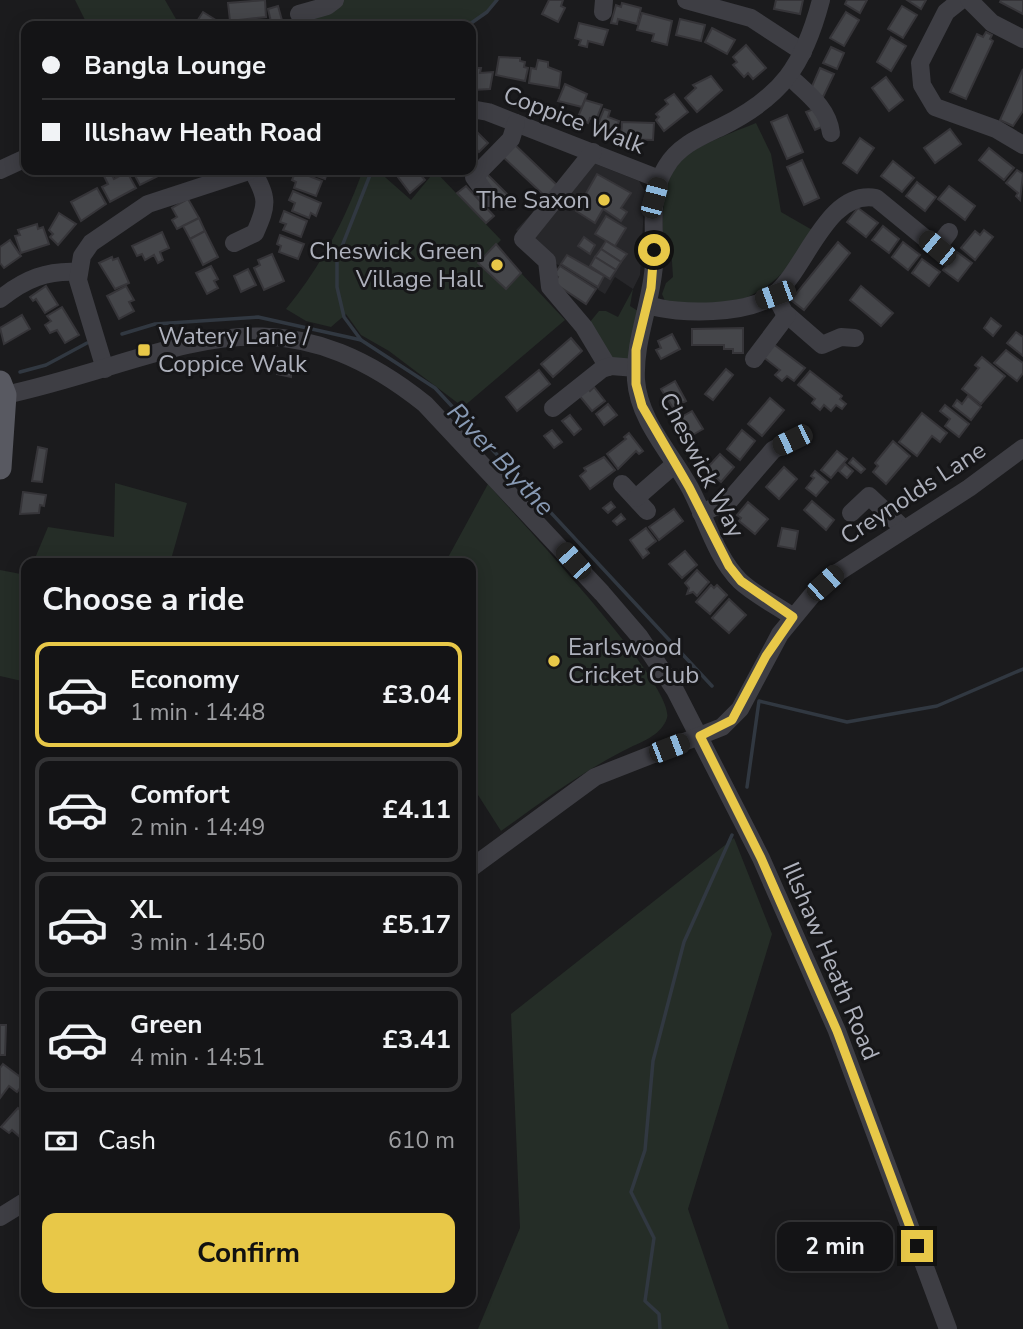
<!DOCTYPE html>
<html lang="en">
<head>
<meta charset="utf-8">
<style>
  :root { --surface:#141416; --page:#1d1d1f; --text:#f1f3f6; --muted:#9d9ea1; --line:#333335; --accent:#e8c848 }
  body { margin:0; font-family:"Nunito Sans",sans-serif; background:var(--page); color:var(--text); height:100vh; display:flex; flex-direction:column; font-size:26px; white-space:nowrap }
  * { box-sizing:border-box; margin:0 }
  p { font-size:23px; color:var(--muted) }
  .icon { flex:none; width:38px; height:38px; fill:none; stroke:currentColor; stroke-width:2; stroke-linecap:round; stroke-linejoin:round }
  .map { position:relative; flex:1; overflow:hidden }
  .sheet { position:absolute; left:21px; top:558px; width:455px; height:749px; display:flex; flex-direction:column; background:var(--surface); border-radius:14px; box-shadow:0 4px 18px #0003,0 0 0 2px var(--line) }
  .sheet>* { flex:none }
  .hud { position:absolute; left:21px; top:21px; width:455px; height:154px; border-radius:14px; box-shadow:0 4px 18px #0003,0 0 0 2px var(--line); display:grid; align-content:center; height:154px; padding:0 21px; background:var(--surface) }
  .end { position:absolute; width:32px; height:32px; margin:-16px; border:9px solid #e8c848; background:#111; box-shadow:0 0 0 4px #111 }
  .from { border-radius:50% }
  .bubble { position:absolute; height:49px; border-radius:14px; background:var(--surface); box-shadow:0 4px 18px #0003,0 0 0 2px var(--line); font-size:23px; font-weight:700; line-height:49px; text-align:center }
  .car { position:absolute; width:21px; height:42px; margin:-21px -10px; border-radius:9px; box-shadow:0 0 5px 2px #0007; background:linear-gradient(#222 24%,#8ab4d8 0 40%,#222 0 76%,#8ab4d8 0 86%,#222 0) }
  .hud b { display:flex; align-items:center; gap:24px; height:66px; font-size:26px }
  .hud b+b { border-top:2px solid var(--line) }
  .hud i { width:18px; height:18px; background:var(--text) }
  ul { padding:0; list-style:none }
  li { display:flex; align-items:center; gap:21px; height:105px; margin:0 14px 10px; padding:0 7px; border:4px solid var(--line); border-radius:14px }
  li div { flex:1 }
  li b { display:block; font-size:26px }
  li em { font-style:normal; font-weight:700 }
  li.on { border-color:var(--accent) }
  li>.icon { width:63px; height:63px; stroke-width:1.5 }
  h2 { padding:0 21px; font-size:32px; line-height:84px }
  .pay { display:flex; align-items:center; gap:18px; height:77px; padding:0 21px; font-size:26px }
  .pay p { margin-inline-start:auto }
  .button { display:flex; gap:14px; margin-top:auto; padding:14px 21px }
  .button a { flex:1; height:80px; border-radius:14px; background:var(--accent); color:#111; font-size:28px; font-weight:700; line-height:80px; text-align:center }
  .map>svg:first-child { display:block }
</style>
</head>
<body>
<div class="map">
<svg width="1023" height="1329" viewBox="0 0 1023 1329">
  <rect width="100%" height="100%" fill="#1b1b1d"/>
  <path fill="#27272a" d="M578,157L639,181L645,191L640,275L633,289L615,277L605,294L555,263L516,230L558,186Z"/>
  <g fill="#252d27">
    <path d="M75,0H165L180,26H88Z"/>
    <path d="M344,0H498L487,12L467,26H314L311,17L325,14Z"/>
    <path d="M756,123L771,154L781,212L814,231C802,246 791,266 777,278C747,305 702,314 665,301L662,294L666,283L673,277L671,247H663C660,158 678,154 756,123Z"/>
    <path d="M363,170H377L411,200L435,171L501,240L478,264L506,289L521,273L565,320L463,407L389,351L361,335L346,314L331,327L306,321L286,309C320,268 345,220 363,170Z"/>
    <path d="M633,289L630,306L638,311L629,354L627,360H612L590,322L599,311H606L618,317Z"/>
    <path d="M115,483L187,503L170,563H33L48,527L114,537Z"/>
    <path d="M488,484C516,517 676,685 667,718C662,734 644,741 631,747C584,770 543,801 501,831L471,784V564L445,563Z"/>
    <path d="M0,570L26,575V682L0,676Z"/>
    <path d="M734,838L772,934L688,1209L729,1329H478L520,1228L511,1014Z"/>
  </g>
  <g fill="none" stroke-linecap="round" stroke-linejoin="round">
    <g stroke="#313841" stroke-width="3.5">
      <path d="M467,26L487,12L497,0"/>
      <path d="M372,170L337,259V287L344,317L361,340L435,388L712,686"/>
      <path d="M122,334L155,324L258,317L361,340"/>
      <path d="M20,372L46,365L87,343"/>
      <path d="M747,787L759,701L847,722L937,706L1023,669"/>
      <path d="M660,1329L659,1314L645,1301L654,1238L631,1192L645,1150L653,1061L684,942L732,835"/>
    </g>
  </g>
  <g fill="#45464a" stroke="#363539" stroke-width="2">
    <path d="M265,0L266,17L230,21L228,3Z"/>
    <path d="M549,0H563L561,6L565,8L558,22L542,14Z"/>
    <path d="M776,0H803L800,14L774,9Z"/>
    <path d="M847,0H867L860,13L845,4Z"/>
    <path d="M907,0H926L921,9Z"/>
    <path d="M1001,0H1023V14L1000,2Z"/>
    <path d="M622,3L641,8L637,24L618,19L617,24L611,23L616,5L621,7Z"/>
    <path d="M278,6L283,24L272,26L268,9Z"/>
    <path d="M902,6L917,15L903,38L888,29Z"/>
    <path d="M203,12L219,22L217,26H194Z"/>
    <path d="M846,12L859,20L844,46L830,38Z"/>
    <path d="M642,13L672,21L667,45L652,41L654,34L637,30Z"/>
    <path d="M680,19L705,25L701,41L676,35Z"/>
    <path d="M579,23L608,30L603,45L588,41L587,47L579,45L581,40L575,38Z"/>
    <path d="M712,28L735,40L727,54L705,42Z"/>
    <path d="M986,32L992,35L990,39L993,41L966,99L950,92L977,34L983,37Z"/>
    <path d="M891,37L906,46L891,71L877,62Z"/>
    <path d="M746,45L766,68L753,79L748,73L744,77L733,65L737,62L733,57Z"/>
    <path d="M831,47L844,53L837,69L823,63Z"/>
    <path d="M499,57L520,58V61L525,62L524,67L528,68L525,81L496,75Z"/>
    <path d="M538,60L548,62V67L561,72L559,88L529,83L531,68L536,69Z"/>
    <path d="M476,68H481L480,73L493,72L490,89L473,90Z"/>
    <path d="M820,68L834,74L823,97L810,91Z"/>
    <path d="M1023,69V111L1013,126L1000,120Z"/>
    <path d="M711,76L722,90L697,112L685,98L696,88L693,85Z"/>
    <path d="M886,77L903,100L889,111L872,88Z"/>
    <path d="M565,84L587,94L582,107L558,101Z"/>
    <path d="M674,94L688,112L664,131L656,120L659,117L656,114L668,104L665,100Z"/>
    <path d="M585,100L602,105L596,120L590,118L588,123L578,117Z"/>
    <path d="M816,108L824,126L815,130L806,112Z"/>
    <path d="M604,109L610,111L608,117L619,121L613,138L595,131Z"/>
    <path d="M787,115L803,152L787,159L771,122Z"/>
    <path d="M622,122L654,123L653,140L621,139Z"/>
    <path d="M471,126L488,143L479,152L474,146L471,150Z"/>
    <path d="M950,129L961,144L935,163L924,148Z"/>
    <path d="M860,138L874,148L857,173L843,163Z"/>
    <path d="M513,143L558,186L547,198L501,155Z"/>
    <path d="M989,148L1014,168L1004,180L979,160Z"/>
    <path d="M802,160L819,198L804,205L787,167Z"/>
    <path d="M893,161L914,178L902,192L881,176Z"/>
    <path d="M132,170H165L166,172L140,185Z"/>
    <path d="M300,170H328L325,179Z"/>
    <path d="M398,170H421L418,172L425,180L410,193L395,173Z"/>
    <path d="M1017,170L1023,174L1020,200L1016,196L1018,193L1006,183Z"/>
    <path d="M296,171L322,181L316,196L294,188L296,182L292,180Z"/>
    <path d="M110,172L114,179L127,172L136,188L110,202L102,187L108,184L104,176Z"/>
    <path d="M487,174L511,198L505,205L480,180Z"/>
    <path d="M597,174L631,193L621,208L627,212L621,221L603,209L595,223L576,211Z"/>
    <path d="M917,182L936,197L925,211L906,196Z"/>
    <path d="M466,186L494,216L486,223L457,193Z"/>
    <path d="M949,186L975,206L965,220L938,199Z"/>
    <path d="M97,188L106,204L81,221L71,202Z"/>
    <path d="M293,191L321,203L316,216L311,213L309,218L292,211L295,203L289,200Z"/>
    <path d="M188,199L199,218L177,229L172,220L177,217L172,208Z"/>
    <path d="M858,208L878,223L866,237L847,222Z"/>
    <path d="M284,211L307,221L301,237L283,230L286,224L280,222Z"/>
    <path d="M59,213L76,224L58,245L50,237L53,234L49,230Z"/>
    <path d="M606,216L626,228L615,246L595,234Z"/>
    <path d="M199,218L205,231L190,239L183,226Z"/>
    <path d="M37,224L38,229L43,227L49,244L21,253L15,236L20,235L18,230Z"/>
    <path d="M883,226L899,239L889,253L872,240Z"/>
    <path d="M984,230L993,237L975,260L961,248L975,231L980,235Z"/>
    <path d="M205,231L218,257L203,265L190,239Z"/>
    <path d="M162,232L169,248L160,252L163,260L158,263L154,255L145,260L142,254L137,256L132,246Z"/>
    <path d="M280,235L304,244L298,259L279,252L281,246L277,244Z"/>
    <path d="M584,237L595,245L590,254L578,246Z"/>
    <path d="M10,240L21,256L4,268L0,263V247Z"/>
    <path d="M606,241L627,254L621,262L601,249Z"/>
    <path d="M838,242L850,253L804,310L791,300Z"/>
    <path d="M903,242L920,255L908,270L892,257Z"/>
    <path d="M496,244L521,273L506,289L478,263Z"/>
    <path d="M601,249L621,262L616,270L595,257Z"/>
    <path d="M957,252L972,263L958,281L943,270Z"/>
    <path d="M272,254L284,281L264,290L254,268L260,265L258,260Z"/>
    <path d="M567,255L604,276L598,287L561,264Z"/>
    <path d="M112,257L113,260L118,258L129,283L115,289L99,263Z"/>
    <path d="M595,257L616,270L610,279L590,266Z"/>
    <path d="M922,259L940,272L929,286L912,273Z"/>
    <path d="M211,266L218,279L214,281L218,288L207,294L196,273Z"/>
    <path d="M560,266L596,289L586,304L554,283L558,277L554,274Z"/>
    <path d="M248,269L256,285L241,292L234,276Z"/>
    <path d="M46,286L58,305L45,313L36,299L33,301L30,297Z"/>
    <path d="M126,286L134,300L129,302L134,311L119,319L107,296Z"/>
    <path d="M861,286L893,313L881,326L850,300Z"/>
    <path d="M62,307L79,335L65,343L57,330L50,333L45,325L51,321L47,316Z"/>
    <path d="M22,315L30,329L4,344L0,328Z"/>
    <path d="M991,318L1001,326L993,336L984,328Z"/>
    <path d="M743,328V353H733V349H724V345H692V329Z"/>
    <path d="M1016,332L1023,337V356L1007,343Z"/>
    <path d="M672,334L680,349L661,359L656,350L661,348L658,341Z"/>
    <path d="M571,338L582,351L553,377L541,364Z"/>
    <path d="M772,343L805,368L794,381L787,376L782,381L775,375L780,370L762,356Z"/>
    <path d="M1006,350L1023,363V373L1017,381L994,363Z"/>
    <path d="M982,357L1005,376L981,404L962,389L979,368L975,365Z"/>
    <path d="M278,369L291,371V377L277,374Z"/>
    <path d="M726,369L733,375L713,400L705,394Z"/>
    <path d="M539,370L550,384L517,411L506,397Z"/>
    <path d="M810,371L842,396L840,399L846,404L842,409L836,405L831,411L824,405L820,410L812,403L815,399L798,385Z"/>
    <path d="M675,381L686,401L673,408L661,389Z"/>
    <path d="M587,387L590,391L594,387L605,401L592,411L578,394Z"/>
    <path d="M968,396L981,407L971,420L953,406L957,400L962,404Z"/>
    <path d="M770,398L784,410L762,436L748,424Z"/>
    <path d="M608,404L617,415L604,425L596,414Z"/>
    <path d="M945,405L969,424L959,437L945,426L950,419L940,411Z"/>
    <path d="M692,411L703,429L689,437L678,419Z"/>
    <path d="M922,413L947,433L940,442L932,436L917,456L899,442Z"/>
    <path d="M570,415L581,429L574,435L562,421Z"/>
    <path d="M552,430L562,442L554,448L544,436Z"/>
    <path d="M742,430L755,441L740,460L727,449Z"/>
    <path d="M629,433L643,451L639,454L636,451L618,469L607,454L626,439L624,437Z"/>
    <path d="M893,441L910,456L886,484L873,472L878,466L875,463Z"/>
    <path d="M38,447L47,449L42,482L32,481Z"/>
    <path d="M837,451L847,459L831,478L821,470Z"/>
    <path d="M720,454L734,467L721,482L706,469Z"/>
    <path d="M604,457L615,470L590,489L580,476L586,471L584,468Z"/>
    <path d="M853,458L865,469L861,473L849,463Z"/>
    <path d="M845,464L853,471L847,478L839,471Z"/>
    <path d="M784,467L797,479L779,499L766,487Z"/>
    <path d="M815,471L828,482L816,496L806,488L814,478L811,476Z"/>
    <path d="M23,492L46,495L44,506L40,505L39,513L20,514Z"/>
    <path d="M812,501L834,520L826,530L804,510Z"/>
    <path d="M611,502L615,507L608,513L603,508Z"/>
    <path d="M748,502L768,519L755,534L739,521L741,518L737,515Z"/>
    <path d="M674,509L683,521L659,540L649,527Z"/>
    <path d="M621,514L625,519L617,525L613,521Z"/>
    <path d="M646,528L656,541L646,549L649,553L643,558L630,540Z"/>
    <path d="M782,528L798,531L795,549L778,546Z"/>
    <path d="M685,551L697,565L682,578L669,564Z"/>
    <path d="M697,570L709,582L697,596L693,592L687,594L689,588L685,583Z"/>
    <path d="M711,585L714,588L717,585L727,595L710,614L696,602Z"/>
    <path d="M729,599L746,615L729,633L712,618Z"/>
    <path d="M0,1025H6L5,1055H0Z"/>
    <path d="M3,1064L19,1076L24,1069L26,1080L17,1092L9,1086L0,1098V1068Z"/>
    <path d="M18,1108L26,1115V1134L22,1139L12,1130L9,1133L1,1127Z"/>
  </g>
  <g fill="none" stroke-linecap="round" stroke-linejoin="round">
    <g stroke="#3e3e44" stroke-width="18">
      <path d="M686,0L751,18L803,52"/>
      <path d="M961,0L946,12L920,63L922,85L935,107L996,129L1023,145"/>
      <path d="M969,0L992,23L1023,39"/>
      <path d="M603,12L604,0"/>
      <path d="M299,14L327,6L335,0"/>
      <path d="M790,77C808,94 828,108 831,133"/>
      <path d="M471,109L488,112L659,179"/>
      <path d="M593,152L523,239L547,261L550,287L584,327L608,367"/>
      <path d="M0,170L26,158"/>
      <path d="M489,198L474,177L511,139L516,123"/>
      <path d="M234,243L255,233C268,204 268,198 252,170"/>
      <path d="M775,295L784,312L822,345L841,337L855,338"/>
      <path d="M0,299C25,279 47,270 79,272"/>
      <path d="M648,305C678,315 749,315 775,294C806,269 827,189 876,198L937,248L949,232"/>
      <path d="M754,359L787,315"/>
      <path d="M105,369L78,280L82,256L91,243L148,204L252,170"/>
      <path d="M5,395C171,359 269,279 425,404L602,593L639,636L675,690L761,858L837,1031L948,1329"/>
      <path d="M553,408L602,369L611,366L636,368"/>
      <path d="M622,484L647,511"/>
      <path d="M636,498L675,464"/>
      <path d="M701,513L729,501L773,450L792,440"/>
      <path d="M851,513L869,496L903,528"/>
      <path d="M793,617C776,605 755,595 740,581C715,556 706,518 690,488C671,453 639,421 636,380C634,340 651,305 654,265C656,232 647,197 666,167C678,146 700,137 721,127C782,97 804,65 821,0"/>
      <path d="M471,868L595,777L722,727L740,709L780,634L813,594L837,573L969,488L1023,448"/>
      <path d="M0,1217L26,1201"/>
    </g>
    <path stroke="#585961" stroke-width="23" d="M0,382L5,395L0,468"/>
  </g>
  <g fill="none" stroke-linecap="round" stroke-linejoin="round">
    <path stroke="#e8c848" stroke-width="9" d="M654,250L651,288L636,350V384L642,406L689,487L729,566L741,581L793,617L766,656L732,720L700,736L761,858L837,1031L917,1246"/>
  </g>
  <g fill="#e8c848" stroke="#161618" stroke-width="2.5">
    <circle cx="604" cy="200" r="7"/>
    <circle cx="497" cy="265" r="7"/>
    <rect x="137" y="343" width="14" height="14" rx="3.5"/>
    <circle cx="554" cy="661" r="7"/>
  </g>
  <g text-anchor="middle" stroke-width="6" stroke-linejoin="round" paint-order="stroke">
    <g font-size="24" fill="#aeb1bc" stroke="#161618">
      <text transform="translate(574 120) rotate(21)" y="8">Coppice Walk</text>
      <text transform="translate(702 465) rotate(63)" y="8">Cheswick Way</text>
      <text transform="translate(913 493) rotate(-33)" y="8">Creynolds Lane</text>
      <text transform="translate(831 961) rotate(67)" y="8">Illshaw Heath Road</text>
    </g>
    <g font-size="24" fill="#aeb1bc" stroke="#161618" text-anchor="end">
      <text x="590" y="208">The Saxon</text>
      <text x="483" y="259">Cheswick Green<tspan x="483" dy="28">Village Hall</tspan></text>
      <text x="158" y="344" text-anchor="start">Watery Lane /<tspan x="158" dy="28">Coppice Walk</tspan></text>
      <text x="568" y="655" text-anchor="start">Earlswood<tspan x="568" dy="28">Cricket Club</tspan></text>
    </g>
    <g font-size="26" font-style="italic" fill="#889ab4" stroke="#161618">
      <text transform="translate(501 459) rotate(47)" y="9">River Blythe</text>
    </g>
  </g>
</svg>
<i class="end from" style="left:654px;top:250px"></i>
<i class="end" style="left:917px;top:1246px"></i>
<div class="bubble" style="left:777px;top:1222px;width:116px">2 min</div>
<i class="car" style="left:654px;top:198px;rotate:15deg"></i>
<i class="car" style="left:937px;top:248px;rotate:310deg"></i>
<i class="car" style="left:775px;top:295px;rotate:250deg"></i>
<i class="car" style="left:792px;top:440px;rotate:244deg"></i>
<i class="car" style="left:573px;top:561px;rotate:318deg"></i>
<i class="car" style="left:825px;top:583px;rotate:48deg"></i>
<i class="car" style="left:669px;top:748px;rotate:69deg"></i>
<div class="hud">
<b><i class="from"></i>Bangla Lounge</b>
<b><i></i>Illshaw Heath Road</b>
</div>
<section class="sheet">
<h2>Choose a ride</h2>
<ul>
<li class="on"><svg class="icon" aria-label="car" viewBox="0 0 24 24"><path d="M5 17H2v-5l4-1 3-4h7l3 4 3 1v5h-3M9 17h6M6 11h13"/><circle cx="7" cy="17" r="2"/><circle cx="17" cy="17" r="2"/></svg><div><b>Economy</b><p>1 min · 14:48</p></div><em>£3.04</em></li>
<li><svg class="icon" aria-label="car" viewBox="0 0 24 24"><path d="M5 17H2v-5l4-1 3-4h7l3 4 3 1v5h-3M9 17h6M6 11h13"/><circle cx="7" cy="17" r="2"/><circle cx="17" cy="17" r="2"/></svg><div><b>Comfort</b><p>2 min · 14:49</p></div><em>£4.11</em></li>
<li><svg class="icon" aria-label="car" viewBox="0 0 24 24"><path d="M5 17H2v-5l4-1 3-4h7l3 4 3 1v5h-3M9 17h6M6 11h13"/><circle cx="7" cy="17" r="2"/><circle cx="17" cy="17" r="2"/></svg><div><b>XL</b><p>3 min · 14:50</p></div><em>£5.17</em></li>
<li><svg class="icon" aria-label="car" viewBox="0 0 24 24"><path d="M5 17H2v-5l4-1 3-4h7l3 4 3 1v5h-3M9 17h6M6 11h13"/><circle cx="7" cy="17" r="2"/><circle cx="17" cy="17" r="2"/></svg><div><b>Green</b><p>4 min · 14:51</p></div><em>£3.41</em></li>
</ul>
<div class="pay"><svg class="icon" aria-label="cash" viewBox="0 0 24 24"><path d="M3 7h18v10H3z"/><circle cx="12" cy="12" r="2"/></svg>Cash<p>610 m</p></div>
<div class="button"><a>Confirm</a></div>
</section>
</div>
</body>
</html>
